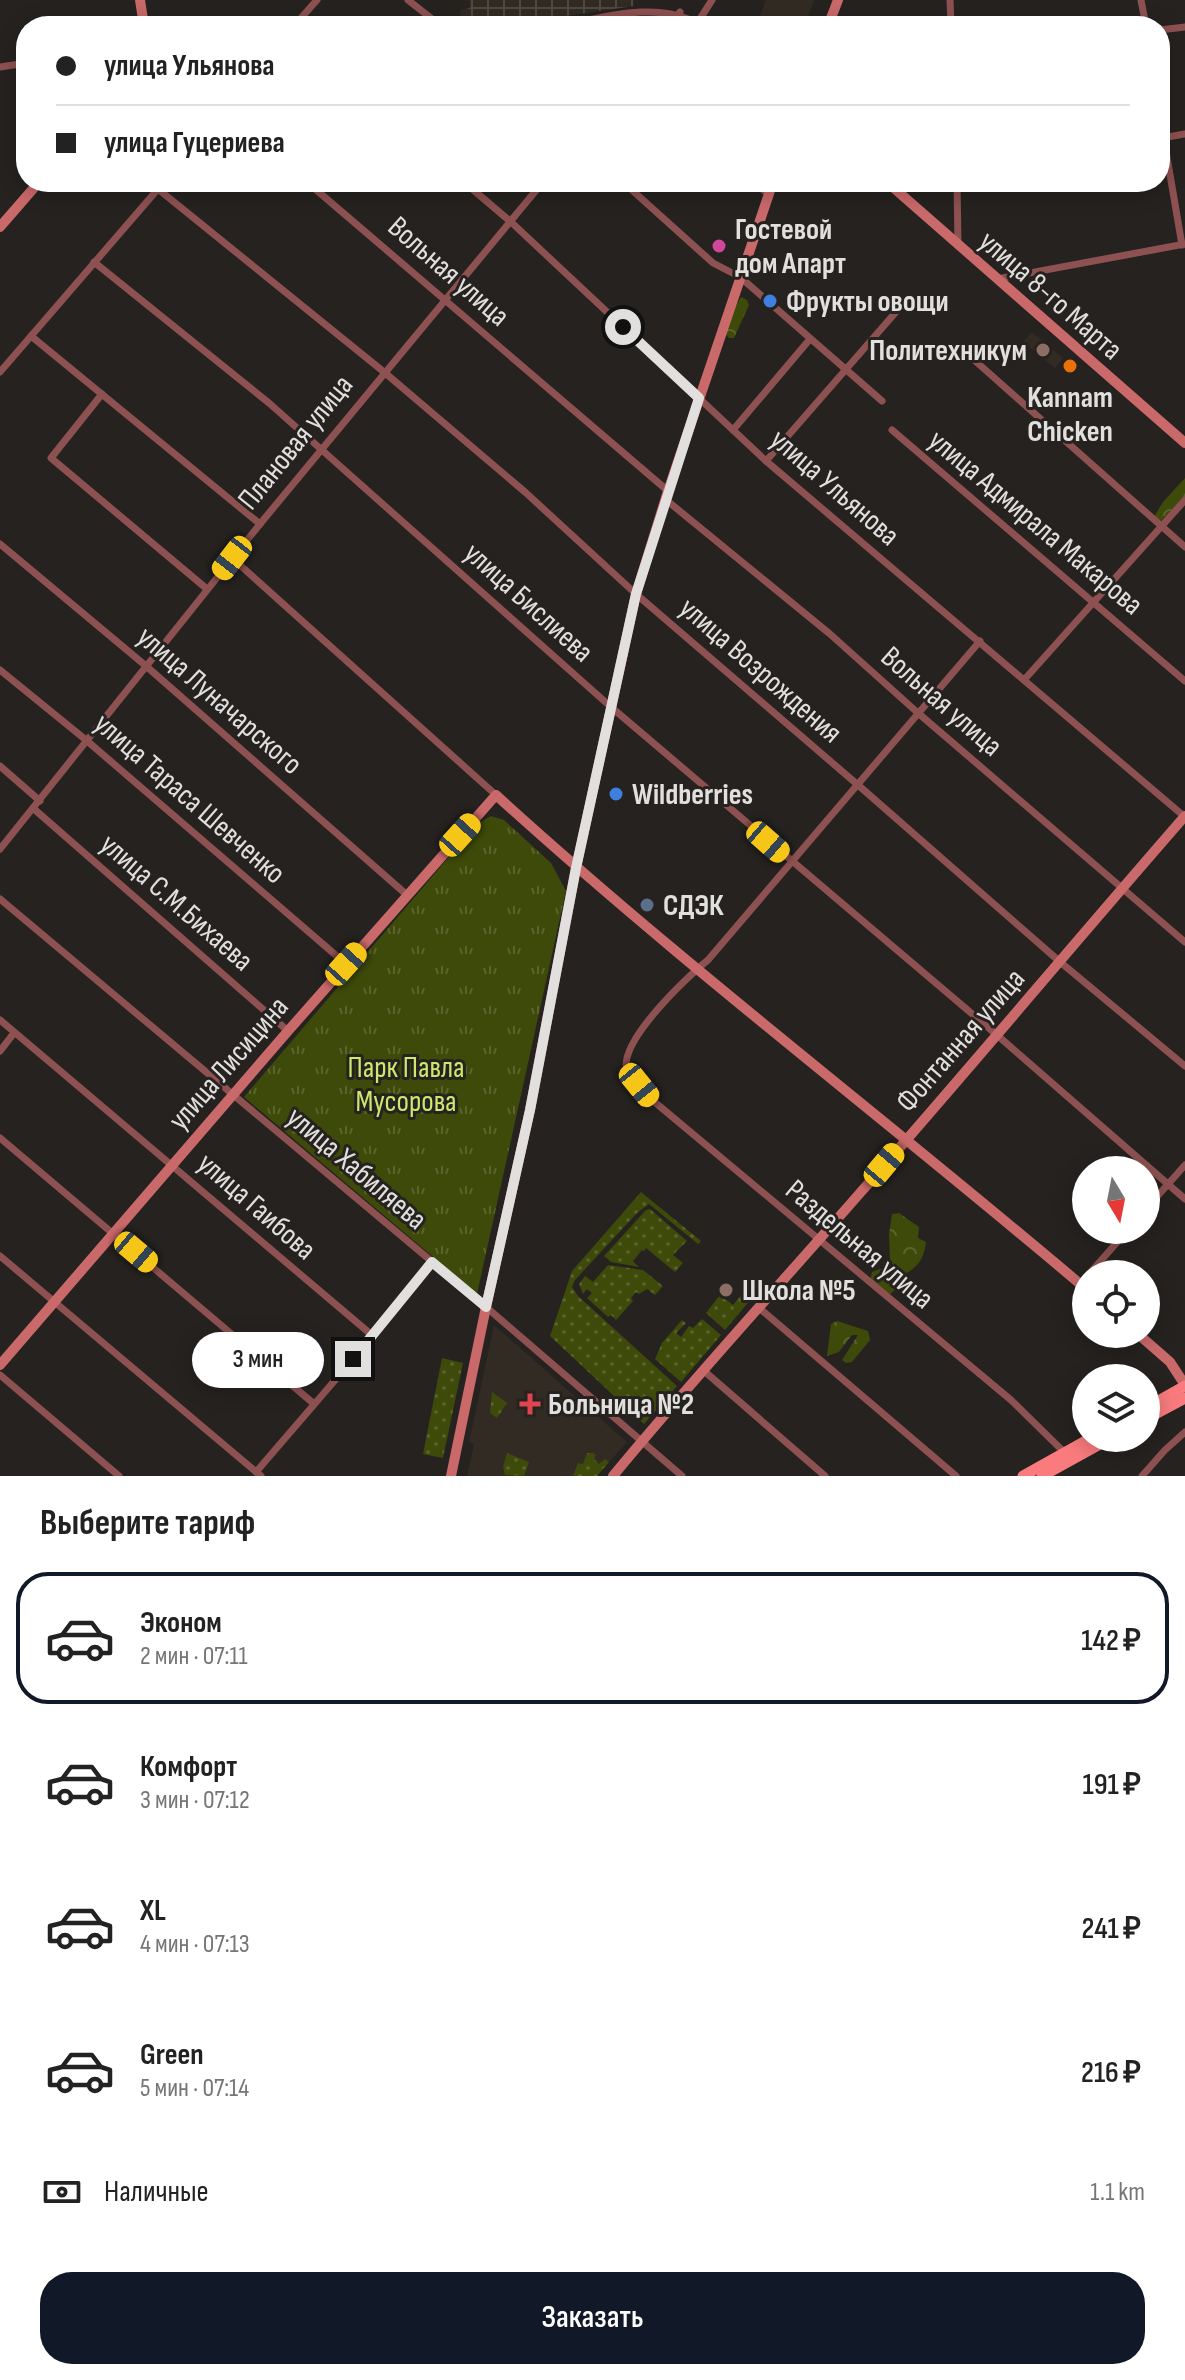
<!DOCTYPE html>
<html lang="ru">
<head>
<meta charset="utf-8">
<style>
  :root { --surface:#fff; --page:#f2f2f2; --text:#222; --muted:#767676; --line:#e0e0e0; --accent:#111827 }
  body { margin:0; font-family:"Sofia Sans Condensed",sans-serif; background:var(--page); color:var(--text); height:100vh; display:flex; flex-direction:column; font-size:30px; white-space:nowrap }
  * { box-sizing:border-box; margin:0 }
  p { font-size:26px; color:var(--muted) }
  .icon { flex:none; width:44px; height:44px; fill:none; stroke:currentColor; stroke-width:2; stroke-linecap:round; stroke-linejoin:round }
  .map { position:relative; height:1476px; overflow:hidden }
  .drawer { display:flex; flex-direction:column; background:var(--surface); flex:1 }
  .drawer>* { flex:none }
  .hud { position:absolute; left:16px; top:16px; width:1154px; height:176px; border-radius:32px; box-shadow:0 4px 20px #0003; display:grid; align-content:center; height:176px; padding:0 40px; background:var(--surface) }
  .needle { width:52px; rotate:170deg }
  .fabs { position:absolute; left:1072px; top:1156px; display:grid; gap:16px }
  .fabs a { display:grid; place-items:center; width:88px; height:88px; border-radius:50%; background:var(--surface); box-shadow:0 4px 20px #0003; font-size:40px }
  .end { position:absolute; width:36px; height:36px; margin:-18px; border:10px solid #e2e0de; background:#111; box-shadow:0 0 0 4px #111 }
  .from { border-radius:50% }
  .bubble { position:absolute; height:56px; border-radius:28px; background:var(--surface); box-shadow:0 4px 20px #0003; font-size:26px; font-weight:600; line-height:56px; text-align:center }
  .car { position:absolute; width:24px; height:48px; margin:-24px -12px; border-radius:10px; box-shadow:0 0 6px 2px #0007; background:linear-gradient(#f5c518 24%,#345 0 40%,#f5c518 0 76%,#345 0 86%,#f5c518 0) }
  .hud b { display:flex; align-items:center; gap:28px; height:76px; font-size:30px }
  .hud b+b { border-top:2px solid var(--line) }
  .hud i { width:20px; height:20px; background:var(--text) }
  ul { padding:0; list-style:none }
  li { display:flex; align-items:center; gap:24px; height:132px; margin:0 16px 12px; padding:0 24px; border:4px solid transparent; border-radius:32px }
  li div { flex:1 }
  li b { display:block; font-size:30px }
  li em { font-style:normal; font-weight:600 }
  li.selected { border-color:var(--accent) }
  li>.icon { width:72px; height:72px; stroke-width:1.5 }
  h2 { padding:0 40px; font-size:36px; line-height:96px }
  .pay { display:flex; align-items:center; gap:20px; height:88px; padding:0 40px; font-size:30px }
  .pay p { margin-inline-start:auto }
  .action { display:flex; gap:16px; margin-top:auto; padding:16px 40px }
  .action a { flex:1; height:92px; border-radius:32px; background:var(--accent); color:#fff; font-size:32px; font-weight:600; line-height:92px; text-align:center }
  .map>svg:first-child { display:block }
</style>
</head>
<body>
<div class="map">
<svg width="1185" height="1476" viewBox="0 0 1185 1476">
  <defs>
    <pattern id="industrial-grid" width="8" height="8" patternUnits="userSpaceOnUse" patternTransform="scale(2)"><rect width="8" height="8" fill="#312b23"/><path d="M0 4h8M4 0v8" fill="none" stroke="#4f4942"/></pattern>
    <pattern id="grass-dots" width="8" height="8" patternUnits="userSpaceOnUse" patternTransform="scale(2)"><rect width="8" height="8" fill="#3e4a09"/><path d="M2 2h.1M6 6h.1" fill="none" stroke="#5a642c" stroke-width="1.8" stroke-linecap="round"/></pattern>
    <pattern id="forest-crowns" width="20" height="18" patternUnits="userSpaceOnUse" patternTransform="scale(2)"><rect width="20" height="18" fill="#3e4a09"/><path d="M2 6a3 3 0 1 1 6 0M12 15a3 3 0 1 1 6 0" fill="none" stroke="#5a642c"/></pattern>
    <pattern id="park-tufts" width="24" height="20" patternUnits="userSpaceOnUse" patternTransform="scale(2)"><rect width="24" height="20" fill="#3e4a09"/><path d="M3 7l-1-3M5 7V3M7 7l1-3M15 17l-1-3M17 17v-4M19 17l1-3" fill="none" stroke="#5a642c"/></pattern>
  </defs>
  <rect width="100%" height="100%" fill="#25221f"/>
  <g fill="#312b23">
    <path d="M766,0H814L805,26H756Z"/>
    <path d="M1032,332L1063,358L1055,368L1023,342Z"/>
    <path d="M494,1325L627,1442L597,1476H467L474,1444L469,1442Z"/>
  </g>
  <path fill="url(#industrial-grid)" d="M469,0H633L634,6L498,26H462L460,10L470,8Z"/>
  <g fill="url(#grass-dots)">
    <path d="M641,1192L701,1241L698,1244L649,1204L637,1213L575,1280L572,1287L578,1296L677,1386L644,1424L550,1336L572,1271Z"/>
    <path d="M650,1209L687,1241L673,1255L683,1263L675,1272L646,1248L644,1251L642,1250L633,1261L639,1267L611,1262L604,1256L646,1210Z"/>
    <path d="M608,1265L643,1270L663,1286L655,1295L647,1289L639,1294L636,1292L631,1298L633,1301L616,1320L611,1315L608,1317L587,1298L592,1293L587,1289L583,1294L579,1284L585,1276L593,1282Z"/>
    <path d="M742,1294L752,1298L725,1330L706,1313L720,1295L733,1305Z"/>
    <path d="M702,1319L721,1335L681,1382L655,1359L662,1343L682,1320L686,1323L676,1333L681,1337L689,1326L693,1328Z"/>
    <path d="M442,1358L463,1363L443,1458L423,1454Z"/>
    <path d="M492,1392L507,1403L497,1418L490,1413Z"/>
    <path d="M507,1453L529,1462L524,1476L505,1475L503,1467Z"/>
    <path d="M587,1453H593L596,1455L594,1459L599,1464L605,1459L609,1462L597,1476H573L578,1463L583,1464Z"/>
  </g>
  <g fill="url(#forest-crowns)">
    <path d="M741,297L747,300L749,305L734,338H729L725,333L730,316Z"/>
    <path d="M1185,478V496L1161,521L1154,517L1163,502Z"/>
    <path d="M899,1213L919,1227L918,1238L926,1242C924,1259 918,1268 901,1276L896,1289L888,1296L870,1281L872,1272L883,1268L890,1262L889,1234L892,1214Z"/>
    <path d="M837,1321L868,1331L870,1340L852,1362L846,1363L842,1360L858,1335H852L839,1352L827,1356L831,1324Z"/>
  </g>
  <path fill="url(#park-tufts)" d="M491,816L504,820L551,863L566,891L477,1294L244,1097L477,824Z"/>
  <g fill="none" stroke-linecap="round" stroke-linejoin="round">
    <g stroke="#8e5151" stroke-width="7">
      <path d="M408,0L441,26"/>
      <path d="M950,0L951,26"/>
      <path d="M1141,0L1146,26"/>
      <path d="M698,22L712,0"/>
      <path d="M294,26L317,0"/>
      <path d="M561,26C607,16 662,0 702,26"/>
      <path d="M669,26L680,12"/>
      <path d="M1160,30L1185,27"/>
      <path d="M0,67L26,63"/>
      <path d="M1160,116L1182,245"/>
      <path d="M1162,138L1185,134"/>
      <path d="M307,182L668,491"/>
      <path d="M464,182L511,222L766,461L1185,817"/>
      <path d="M623,182L713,263L740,277L882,401"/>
      <path d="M754,182L768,194"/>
      <path d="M957,182L958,244"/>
      <path d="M158,189L384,372L525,492L636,594L858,785L1059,961L1185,1066"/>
      <path d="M94,262L269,403L611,707L997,1035L1185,1199"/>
      <path d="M997,279L1185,244"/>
      <path d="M31,336L260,524"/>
      <path d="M964,351L1185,547"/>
      <path d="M0,372L164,182"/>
      <path d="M102,394L51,458L207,589"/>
      <path d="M733,430L810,339"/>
      <path d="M892,430L1185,681"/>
      <path d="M766,461L909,297"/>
      <path d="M665,499L830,634L918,713L1185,942"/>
      <path d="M0,544L146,666L407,895"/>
      <path d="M232,558L496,795"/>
      <path d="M980,641L708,960C688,976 618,1042 627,1070C631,1080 644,1091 651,1099L1011,1400L1065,1453"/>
      <path d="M0,670L86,740L346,964"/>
      <path d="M1024,680L1185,500"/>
      <path d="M0,766L40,801"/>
      <path d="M34,809L288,1031"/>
      <path d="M0,849L260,524L543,182"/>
      <path d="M0,899L486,1307L682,1476"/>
      <path d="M0,1020L373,1336"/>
      <path d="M0,1051L14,1033"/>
      <path d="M0,1138L313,1403"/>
      <path d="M1146,1209L1185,1165"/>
      <path d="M0,1256L261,1476"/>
      <path d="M1089,1274L1128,1230"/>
      <path d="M758,1307L956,1476"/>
      <path d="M703,1370L825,1476"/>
      <path d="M0,1375L119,1476"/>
      <path d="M256,1472L373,1336L432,1262"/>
      <path d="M1142,1476L1165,1450L1185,1432"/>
    </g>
    <g stroke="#ca696a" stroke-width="10">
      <path d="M140,0L144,26"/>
      <path d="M828,26L838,0"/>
      <path d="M887,182L1185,443"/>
      <path d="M0,227L39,182"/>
      <path d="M1138,1334L1170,1362L1185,1385"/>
      <path d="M0,1365L288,1031L496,795C686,968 891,1123 1086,1289"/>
      <path d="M451,1476L486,1307L530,1110L576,868L636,594L668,491L773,182"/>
      <path d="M613,1476C693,1379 778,1287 860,1193C970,1068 1076,941 1185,816"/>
    </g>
    <g stroke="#f97b7d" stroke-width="11">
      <path d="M1146,1408L1185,1386"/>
      <path d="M1146,1419L1185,1398"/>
      <path d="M1023,1476L1091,1438"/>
      <path d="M1042,1476L1111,1438"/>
    </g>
  </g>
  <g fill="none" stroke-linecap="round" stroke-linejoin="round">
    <path stroke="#e2e0de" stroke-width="10" d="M353,1359L432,1262L486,1307L530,1110L576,868L636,594L699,398L623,327"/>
  </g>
  <circle fill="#d1479c" stroke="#25221f" stroke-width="3" cx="719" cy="246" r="8"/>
  <g fill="#3f7fe0" stroke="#25221f" stroke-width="3">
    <circle cx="770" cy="301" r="8"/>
    <circle cx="616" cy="794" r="8"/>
  </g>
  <g fill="#8d6e63" stroke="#25221f" stroke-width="3">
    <circle cx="1043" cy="350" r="8"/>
    <circle cx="726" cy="1290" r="8"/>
  </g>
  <circle fill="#e8710a" stroke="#25221f" stroke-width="3" cx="1070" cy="366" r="8"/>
  <circle fill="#5c6f8a" stroke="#25221f" stroke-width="3" cx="647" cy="905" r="8"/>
  <path fill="#e0444e" stroke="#25221f" stroke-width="3" d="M526 1392h8v8h8v8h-8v8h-8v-8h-8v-8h8z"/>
  <g text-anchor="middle" stroke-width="6" stroke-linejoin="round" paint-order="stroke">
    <g font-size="30" font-weight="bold" fill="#e2e0de" stroke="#25221f" text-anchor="start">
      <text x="735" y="239">Гостевой<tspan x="735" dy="34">дом Апарт</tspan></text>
      <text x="786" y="311">Фрукты овощи</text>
      <text x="1027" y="360" text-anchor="end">Политехникум</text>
      <text x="1070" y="407" text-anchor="middle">Kannam<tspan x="1070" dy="34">Chicken</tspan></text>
      <text x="632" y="804">Wildberries</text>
      <text x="663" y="915">СДЭК</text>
      <text x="742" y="1300">Школа №5</text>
      <text x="548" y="1414">Больница №2</text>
    </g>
    <g font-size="30" fill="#e2e0de" stroke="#25221f">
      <text transform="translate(449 271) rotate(41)" y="10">Вольная улица</text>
      <text transform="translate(1051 295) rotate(41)" y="10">улица 8-го Марта</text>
      <text transform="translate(295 442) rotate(-51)" y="10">Плановая улица</text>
      <text transform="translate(835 487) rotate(41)" y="10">улица Ульянова</text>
      <text transform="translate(1036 522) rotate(40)" y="10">улица Адмирала Макарова</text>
      <text transform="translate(529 602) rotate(42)" y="10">улица Бислиева</text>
      <text transform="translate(761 670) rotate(41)" y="10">улица Возрождения</text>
      <text transform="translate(220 700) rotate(41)" y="10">улица Луначарского</text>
      <text transform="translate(942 701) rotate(41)" y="10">Вольная улица</text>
      <text transform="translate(190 798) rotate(41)" y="10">улица Тараса Шевченко</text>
      <text transform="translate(177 902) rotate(41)" y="10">улица С.М.Бихаева</text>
      <text transform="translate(960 1040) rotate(-49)" y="10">Фонтанная улица</text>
      <text transform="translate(228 1063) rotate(-49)" y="10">улица Лисицина</text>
      <text transform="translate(357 1168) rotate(40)" y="10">улица Хабиляева</text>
      <text transform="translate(257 1206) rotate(41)" y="10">улица Гаибова</text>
      <text transform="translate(860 1244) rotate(40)" y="10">Раздельная улица</text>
    </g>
    <g font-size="30" fill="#cce86d" stroke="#25221f">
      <text x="406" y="1077">Парк Павла<tspan x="406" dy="34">Мусорова</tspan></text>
    </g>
  </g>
</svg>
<div class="fabs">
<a><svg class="needle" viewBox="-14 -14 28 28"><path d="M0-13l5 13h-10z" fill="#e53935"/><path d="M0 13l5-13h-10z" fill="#767676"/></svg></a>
<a><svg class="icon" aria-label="locate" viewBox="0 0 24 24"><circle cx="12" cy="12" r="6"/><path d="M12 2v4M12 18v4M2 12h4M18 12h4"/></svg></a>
<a><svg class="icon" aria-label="layers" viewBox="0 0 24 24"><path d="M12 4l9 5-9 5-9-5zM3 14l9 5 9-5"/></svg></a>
</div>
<i class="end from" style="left:623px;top:327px"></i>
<i class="end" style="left:353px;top:1359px"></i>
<div class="bubble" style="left:192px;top:1332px;width:132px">3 мин</div>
<i class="car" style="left:232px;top:558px;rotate:218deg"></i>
<i class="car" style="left:460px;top:835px;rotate:42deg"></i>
<i class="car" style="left:768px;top:842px;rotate:131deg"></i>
<i class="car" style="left:346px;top:964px;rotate:42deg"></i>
<i class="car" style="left:639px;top:1085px;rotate:141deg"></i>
<i class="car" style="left:884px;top:1165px;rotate:40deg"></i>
<i class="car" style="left:136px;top:1252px;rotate:130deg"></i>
<div class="hud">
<b><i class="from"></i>улица Ульянова</b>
<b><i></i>улица Гуцериева</b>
</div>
</div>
<section class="drawer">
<h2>Выберите тариф</h2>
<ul>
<li class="selected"><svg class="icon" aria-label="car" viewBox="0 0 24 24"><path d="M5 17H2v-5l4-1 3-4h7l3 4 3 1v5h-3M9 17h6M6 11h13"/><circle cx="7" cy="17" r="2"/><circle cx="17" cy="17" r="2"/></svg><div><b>Эконом</b><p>2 мин · 07:11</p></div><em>142 ₽</em></li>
<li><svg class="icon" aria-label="car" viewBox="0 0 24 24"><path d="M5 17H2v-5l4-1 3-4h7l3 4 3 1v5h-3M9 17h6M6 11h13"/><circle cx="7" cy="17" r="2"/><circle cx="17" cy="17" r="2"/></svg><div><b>Комфорт</b><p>3 мин · 07:12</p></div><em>191 ₽</em></li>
<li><svg class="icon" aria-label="car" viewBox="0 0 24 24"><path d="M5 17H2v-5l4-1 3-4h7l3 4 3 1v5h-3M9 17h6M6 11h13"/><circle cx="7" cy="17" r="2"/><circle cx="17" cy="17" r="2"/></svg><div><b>XL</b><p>4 мин · 07:13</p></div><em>241 ₽</em></li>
<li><svg class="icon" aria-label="car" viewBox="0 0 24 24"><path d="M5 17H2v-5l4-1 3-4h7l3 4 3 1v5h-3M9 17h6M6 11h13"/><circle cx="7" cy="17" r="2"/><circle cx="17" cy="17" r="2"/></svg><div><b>Green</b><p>5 мин · 07:14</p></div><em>216 ₽</em></li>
</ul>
<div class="pay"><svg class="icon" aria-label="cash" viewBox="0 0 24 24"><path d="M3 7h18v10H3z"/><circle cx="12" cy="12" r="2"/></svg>Наличные<p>1.1 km</p></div>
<div class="action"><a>Заказать</a></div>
</section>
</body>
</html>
